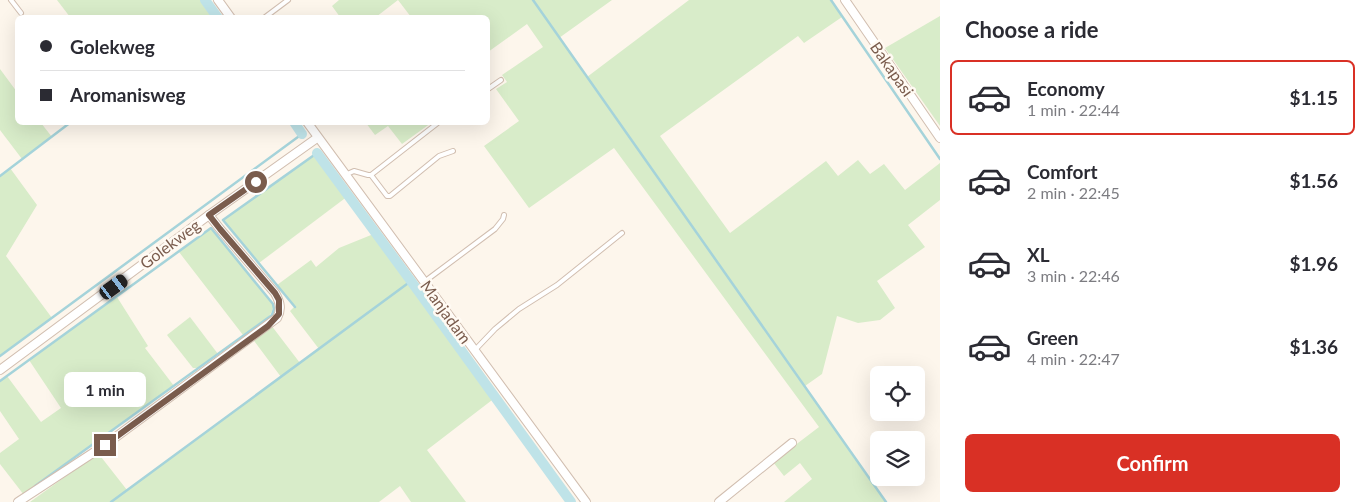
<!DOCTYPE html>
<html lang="en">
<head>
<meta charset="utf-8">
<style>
  :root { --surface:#fff; --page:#f7f7f7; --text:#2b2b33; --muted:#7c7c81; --line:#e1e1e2; --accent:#d93025 }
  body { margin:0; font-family:Lato,sans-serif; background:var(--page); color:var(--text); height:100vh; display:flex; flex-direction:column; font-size:19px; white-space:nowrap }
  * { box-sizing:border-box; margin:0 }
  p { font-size:16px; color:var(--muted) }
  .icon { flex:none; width:28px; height:28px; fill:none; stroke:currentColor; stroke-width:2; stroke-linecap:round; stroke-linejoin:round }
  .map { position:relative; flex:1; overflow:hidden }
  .panel { display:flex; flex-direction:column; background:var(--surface); width:425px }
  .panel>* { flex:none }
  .hud { position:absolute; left:15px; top:15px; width:475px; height:110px; border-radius:8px; box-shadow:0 5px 20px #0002; display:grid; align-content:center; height:110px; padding:0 25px; background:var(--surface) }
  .tools { position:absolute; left:870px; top:366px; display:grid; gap:10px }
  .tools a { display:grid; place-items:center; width:55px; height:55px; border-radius:8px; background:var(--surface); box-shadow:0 5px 20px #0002; font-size:25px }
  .end { position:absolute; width:22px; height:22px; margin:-11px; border:6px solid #7a5c4d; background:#fff; box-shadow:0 0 0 2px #fff }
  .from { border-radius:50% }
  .bubble { position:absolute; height:35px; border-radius:8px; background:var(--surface); box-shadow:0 5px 20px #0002; font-size:16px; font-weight:700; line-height:35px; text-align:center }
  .car { position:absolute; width:15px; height:30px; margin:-15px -8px; border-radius:6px; box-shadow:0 0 4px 1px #0007; background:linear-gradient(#222 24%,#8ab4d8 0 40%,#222 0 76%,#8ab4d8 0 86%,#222 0) }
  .hud b { display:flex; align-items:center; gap:18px; height:48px; font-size:19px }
  .hud b+b { border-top:1px solid var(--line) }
  .hud i { width:12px; height:12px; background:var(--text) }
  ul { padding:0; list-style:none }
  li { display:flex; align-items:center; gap:15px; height:75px; margin:0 10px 8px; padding:0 15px; border:2px solid transparent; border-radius:8px }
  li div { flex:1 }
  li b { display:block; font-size:19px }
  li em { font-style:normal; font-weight:700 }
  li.current { border-color:var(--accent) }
  li>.icon { width:45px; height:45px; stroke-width:1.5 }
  h2 { padding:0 25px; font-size:22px; line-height:60px }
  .primary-button { display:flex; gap:10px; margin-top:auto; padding:10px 25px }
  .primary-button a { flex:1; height:58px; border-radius:8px; background:var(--accent); color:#fff; font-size:20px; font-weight:700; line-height:58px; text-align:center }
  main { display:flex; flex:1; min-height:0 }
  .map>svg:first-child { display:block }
</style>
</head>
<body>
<main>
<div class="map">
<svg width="940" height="502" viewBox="0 0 940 502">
  <rect width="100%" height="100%" fill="#fdf6ec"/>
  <g fill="#d8ecc9">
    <path d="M57,0H205L215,14L210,18L70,17Z"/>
    <path d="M339,0H612L559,38L587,77L689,0H831L842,17L804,43L798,36L660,136L730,233L826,161L838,176L858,160L870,174L884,164L905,190L940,163V200L908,225L925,247L877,281L895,308L880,320L858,323L837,316L822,374L805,386L886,502H784L812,479L800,463L784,476L773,462L819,427L614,148L529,208L484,146L519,121L496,89L507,82L502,75L543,47L527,24L488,52V18L411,17L398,0L376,17H340L332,6Z"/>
    <path d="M940,16V126L885,48Z"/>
    <path d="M0,69L17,92L18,122L41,123L52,137L22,159L0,130Z"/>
    <path d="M366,123H431L402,144L388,126L375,135Z"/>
    <path d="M317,153L348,196L259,263L223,220Z"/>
    <path d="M10,168L37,205L6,256L52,318L0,356V176Z"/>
    <path d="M211,228L273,304C275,318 254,328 243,335L179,252Z"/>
    <path d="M376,233L496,397L427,450L466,502H411L400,486L379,502H30L98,453L127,490L281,377L252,338L271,325L300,363L319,349L290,311L295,306L277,285L311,260L316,267L339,248Z"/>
    <path d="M117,297L148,346L145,348L174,386L24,495L0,464V453L19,439L0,411V381L7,376L41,422L61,408L29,360Z"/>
    <path d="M190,317L218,354L198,368H193L167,335Z"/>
  </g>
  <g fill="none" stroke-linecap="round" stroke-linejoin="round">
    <g stroke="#a5d3da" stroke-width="2.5">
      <path d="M533,0L886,502"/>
      <path d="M831,0L940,159"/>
      <path d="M210,18L215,14"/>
      <path d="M0,176L71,122"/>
      <path d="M295,307L223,220L317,153"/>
      <path d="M0,356L302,134"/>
      <path d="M0,381L211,228L273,304L274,309L272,315L35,486"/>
      <path d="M111,502L411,281"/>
    </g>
    <g stroke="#bfe3e8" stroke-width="10">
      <path d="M205,0L218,18"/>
      <path d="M294,122L302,134"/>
      <path d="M317,153L411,281L571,502"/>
    </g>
    <g stroke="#d1beb0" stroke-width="6">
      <g id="service">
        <path d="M11,0L21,13"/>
        <path d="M264,18L288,0"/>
        <path d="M488,89L501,80"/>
        <path d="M345,175L354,171L368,175H371L439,122"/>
        <path d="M371,175L387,196H390L439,156L453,151"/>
        <path d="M424,282L495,229L503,219L504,215"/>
        <path d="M474,351L495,329L519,309L557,285L622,233"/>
      </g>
    </g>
    <g stroke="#d1beb0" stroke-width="10">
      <g id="minor">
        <path d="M218,0L231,18"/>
        <path d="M845,0L940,138"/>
        <path d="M307,122L586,502"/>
        <path d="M0,370L209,215L317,138"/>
        <path d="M18,502L105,445L277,318C282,309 280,302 275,293L220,229L209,215"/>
        <path d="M719,502L792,443"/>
      </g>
    </g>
    <use href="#service" stroke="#fff" stroke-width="4"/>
    <use href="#minor" stroke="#fff" stroke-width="8"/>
  </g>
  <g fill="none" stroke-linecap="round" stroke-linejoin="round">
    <path stroke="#7a5c4d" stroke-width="6" d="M105,445L268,326L279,314V300L275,293L220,229L209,215L256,182"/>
  </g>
  <g text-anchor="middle" stroke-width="5" stroke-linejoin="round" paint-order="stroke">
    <g font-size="16" fill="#7a5c4d" stroke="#fffaf3">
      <text transform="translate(892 69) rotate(55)" y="6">Bakapasi</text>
      <text transform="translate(170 244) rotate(-37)" y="6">Golekweg</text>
      <text transform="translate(446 312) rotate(54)" y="6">Manjadam</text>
    </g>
  </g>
</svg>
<div class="tools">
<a><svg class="icon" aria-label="locate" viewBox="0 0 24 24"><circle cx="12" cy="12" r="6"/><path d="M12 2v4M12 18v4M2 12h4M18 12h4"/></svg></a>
<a><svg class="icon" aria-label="layers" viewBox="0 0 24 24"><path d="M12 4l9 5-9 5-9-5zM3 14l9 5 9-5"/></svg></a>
</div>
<i class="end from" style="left:256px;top:182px"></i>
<i class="end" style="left:105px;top:445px"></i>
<div class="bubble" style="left:64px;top:372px;width:82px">1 min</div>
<i class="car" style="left:114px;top:287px;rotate:54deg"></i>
<div class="hud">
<b><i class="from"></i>Golekweg</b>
<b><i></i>Aromanisweg</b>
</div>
</div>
<section class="panel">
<h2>Choose a ride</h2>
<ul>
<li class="current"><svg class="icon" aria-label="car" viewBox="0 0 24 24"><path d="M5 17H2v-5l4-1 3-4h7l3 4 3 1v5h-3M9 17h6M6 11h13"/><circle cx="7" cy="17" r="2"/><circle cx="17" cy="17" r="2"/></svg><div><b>Economy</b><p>1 min · 22:44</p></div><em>$1.15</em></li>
<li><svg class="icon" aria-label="car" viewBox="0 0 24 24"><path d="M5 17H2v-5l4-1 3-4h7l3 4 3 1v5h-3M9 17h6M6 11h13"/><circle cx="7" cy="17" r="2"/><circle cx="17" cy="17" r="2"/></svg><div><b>Comfort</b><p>2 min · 22:45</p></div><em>$1.56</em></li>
<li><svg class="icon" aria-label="car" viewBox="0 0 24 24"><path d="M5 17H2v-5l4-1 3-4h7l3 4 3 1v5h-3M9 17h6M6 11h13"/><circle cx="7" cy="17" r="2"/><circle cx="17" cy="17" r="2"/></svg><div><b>XL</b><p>3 min · 22:46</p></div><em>$1.96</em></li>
<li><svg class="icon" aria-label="car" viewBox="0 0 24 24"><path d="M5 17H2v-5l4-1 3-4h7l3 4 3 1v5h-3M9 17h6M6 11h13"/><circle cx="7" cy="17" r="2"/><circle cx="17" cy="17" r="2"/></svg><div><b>Green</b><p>4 min · 22:47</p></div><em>$1.36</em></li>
</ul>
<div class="primary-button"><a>Confirm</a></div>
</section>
</main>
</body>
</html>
